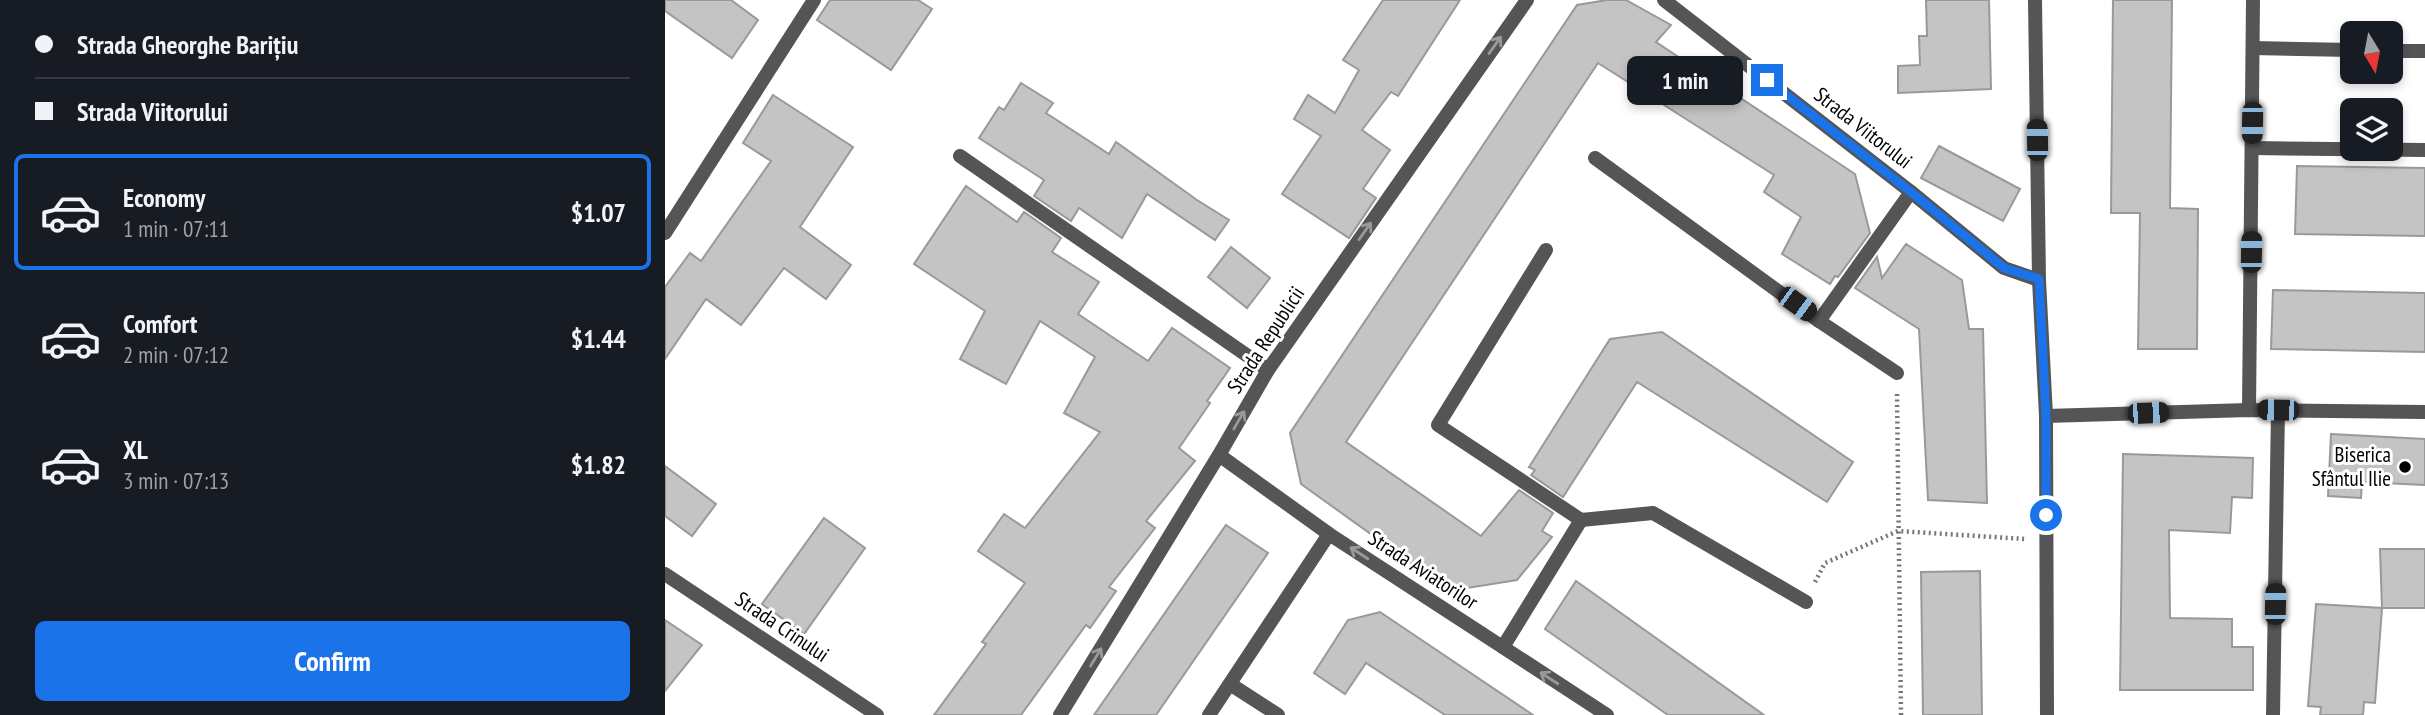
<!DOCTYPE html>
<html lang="en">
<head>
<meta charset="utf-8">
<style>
  :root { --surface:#171b24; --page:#242831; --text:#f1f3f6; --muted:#9ea1a6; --line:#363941; --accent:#1a73e8 }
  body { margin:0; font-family:"PT Sans Narrow",sans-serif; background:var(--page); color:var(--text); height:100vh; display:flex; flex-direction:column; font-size:26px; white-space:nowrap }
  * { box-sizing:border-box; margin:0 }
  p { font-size:23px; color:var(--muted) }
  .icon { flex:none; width:38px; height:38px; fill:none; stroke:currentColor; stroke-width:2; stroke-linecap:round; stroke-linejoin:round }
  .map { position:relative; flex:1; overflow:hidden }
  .sheet { display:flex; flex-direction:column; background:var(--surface); width:665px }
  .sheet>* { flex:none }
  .hud { display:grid; align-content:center; height:154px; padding:0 35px; background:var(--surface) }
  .needle { width:46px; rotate:170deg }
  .controls { position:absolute; left:1675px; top:21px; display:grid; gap:14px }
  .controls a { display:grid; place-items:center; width:63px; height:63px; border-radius:10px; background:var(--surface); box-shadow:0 4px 10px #0003; font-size:35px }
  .end { position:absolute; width:32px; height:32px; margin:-16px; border:9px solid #1a73e8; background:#fff; box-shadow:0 0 0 4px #fff }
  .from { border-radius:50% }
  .bubble { position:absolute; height:49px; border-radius:10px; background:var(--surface); box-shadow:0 4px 10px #0003; font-size:23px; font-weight:700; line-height:49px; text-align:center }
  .car { position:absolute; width:21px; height:42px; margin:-21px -10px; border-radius:9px; box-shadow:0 0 5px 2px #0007; background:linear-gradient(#222 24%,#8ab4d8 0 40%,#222 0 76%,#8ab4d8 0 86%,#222 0) }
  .hud b { display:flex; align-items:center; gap:24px; height:66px; font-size:26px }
  .hud b+b { border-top:2px solid var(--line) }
  .hud i { width:18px; height:18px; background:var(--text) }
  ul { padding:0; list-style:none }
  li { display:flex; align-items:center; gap:21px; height:116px; margin:0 14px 10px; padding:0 21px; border:4px solid transparent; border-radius:10px }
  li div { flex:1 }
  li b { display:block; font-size:26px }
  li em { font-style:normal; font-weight:700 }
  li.active { border-color:var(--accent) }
  li>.icon { width:63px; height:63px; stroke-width:1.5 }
  .action { display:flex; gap:14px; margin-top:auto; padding:14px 35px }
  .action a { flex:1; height:80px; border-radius:10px; background:var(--accent); color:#fff; font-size:28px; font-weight:700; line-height:80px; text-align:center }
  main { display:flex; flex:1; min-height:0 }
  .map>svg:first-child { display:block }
</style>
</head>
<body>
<main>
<section class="sheet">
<div class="hud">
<b><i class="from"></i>Strada Gheorghe Barițiu</b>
<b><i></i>Strada Viitorului</b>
</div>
<ul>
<li class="active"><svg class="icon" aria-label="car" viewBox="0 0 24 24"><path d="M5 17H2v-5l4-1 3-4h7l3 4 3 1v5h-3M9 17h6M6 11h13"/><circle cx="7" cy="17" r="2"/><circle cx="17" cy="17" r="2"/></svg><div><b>Economy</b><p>1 min · 07:11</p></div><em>$1.07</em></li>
<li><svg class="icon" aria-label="car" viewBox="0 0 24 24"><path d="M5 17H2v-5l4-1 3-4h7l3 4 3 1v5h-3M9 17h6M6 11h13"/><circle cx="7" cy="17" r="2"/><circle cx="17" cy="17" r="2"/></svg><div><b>Comfort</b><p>2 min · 07:12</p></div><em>$1.44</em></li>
<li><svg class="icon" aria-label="car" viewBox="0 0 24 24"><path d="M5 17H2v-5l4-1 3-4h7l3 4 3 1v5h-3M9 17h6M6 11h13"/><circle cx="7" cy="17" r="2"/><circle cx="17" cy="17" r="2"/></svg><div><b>XL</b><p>3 min · 07:13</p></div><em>$1.82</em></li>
</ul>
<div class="action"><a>Confirm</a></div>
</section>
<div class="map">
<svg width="1760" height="715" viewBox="0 0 1760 715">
  <rect width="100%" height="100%" fill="#fff"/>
  <g fill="#c4c4c4" stroke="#999" stroke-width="2">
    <path d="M0,0H66L93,20L67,58L0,11Z"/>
    <path d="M165,0H253L267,9L226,70L152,20Z"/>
    <path d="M718,0H795L733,96L726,92L697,130L725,150L698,189L711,198L684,238L617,194L656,136L629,119L643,95L670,113L694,70L678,60Z"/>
    <path d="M942,0H961L1006,25L991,42L1190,174L1205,233L1173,277L1170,276L1165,284L1117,254L1136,217L1099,192L1109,175L933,63L681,442L816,536L854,490L888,513L877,531L887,537L852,580L802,588H781L636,484L625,433L912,5Z"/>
    <path d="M1261,0H1324L1326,89L1233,93V66L1255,65L1254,36H1262Z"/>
    <path d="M1448,0H1507L1505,208L1533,209L1532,349H1473L1475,213H1446Z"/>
    <path d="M356,83L388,103L381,113L444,154L451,142L532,200L564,220L550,240L482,194L457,238L414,208L406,221L369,196L379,180L314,138L334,107L339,110Z"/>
    <path d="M108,95L188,147L135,227L186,265L161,299L119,268L76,325L41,299L0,359V287L25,253L36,261L106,161L78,143Z"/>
    <path d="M1274,146L1355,189L1338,221L1256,178Z"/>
    <path d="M1632,166L1760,168V236L1630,234Z"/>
    <path d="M301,186L352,222L359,212L396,238L387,252L434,282L413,314L483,361L507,328L565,368L542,401L545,403L514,448L530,461L481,521L490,528L444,587L451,591L425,628L421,625L356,715H269L321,644L317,642L360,583L313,551L339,514L360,528L435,432L399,413L430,357L375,321L341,384L295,359L320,311L249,264Z"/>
    <path d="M1241,244L1297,280L1304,329H1318L1322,503L1263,500L1254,329L1190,288L1212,257L1217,278Z"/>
    <path d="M566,247L605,278L582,308L543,277Z"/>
    <path d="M1608,290L1760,293V352L1606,349Z"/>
    <path d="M997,332L1188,462L1162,502L972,382L898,497L866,475L870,470L864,467L945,339Z"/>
    <path d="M1666,434L1760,439V485L1697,482L1696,498L1663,496Z"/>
    <path d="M1458,454L1588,458L1587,498L1567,497L1565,533L1504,530L1505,618L1567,619V647H1588V690H1455Z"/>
    <path d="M0,466L51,504L27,536L0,516Z"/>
    <path d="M159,518L200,548L139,634L97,604Z"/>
    <path d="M561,525L603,553L491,715H429Z"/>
    <path d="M1715,549H1760V608H1717Z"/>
    <path d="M1315,571L1317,715H1258L1256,572Z"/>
    <path d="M911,581L1099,715H1003L880,629Z"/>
    <path d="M1651,604L1717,608L1710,703L1699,702L1698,715H1655L1656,707L1643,706Z"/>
    <path d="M715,612L868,715H780L701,663L680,694L649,673L683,620Z"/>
    <path d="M0,620L37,645L0,691Z"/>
  </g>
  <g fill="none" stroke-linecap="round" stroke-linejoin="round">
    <g stroke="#777" stroke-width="4.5" stroke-dasharray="2 3.5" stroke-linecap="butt">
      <path d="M1232,394L1236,715"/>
      <path d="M1150,582L1160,563L1233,531L1360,539"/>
    </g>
    <path stroke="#555" stroke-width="14" d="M1587,148L1760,150"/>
    <g stroke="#555" stroke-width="14">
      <path d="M999,0L1246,192L1339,268L1374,280"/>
      <path d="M1588,48L1687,50"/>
      <path d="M1726,51H1760"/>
      <path d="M295,156L603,370"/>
      <path d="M930,158L1154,321L1232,373"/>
      <path d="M0,233L149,0"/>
      <path d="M881,250L773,425L916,520L988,513L1141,602"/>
      <path d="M1154,321L1246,192"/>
      <path d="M1584,410L1588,0"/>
      <path d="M1381,416L1584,410L1760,412"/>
      <path d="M554,455L664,534L942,715"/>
      <path d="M0,574L212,715"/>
      <path d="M838,647L916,520"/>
      <path d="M565,684L613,715"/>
      <path d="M544,715L664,534"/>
      <path d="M1608,715L1613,410"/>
    </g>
    <g stroke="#555" stroke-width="14">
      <path d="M1370,0L1374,280L1381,416L1382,715"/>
      <path d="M395,715L554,455L603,370L862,0"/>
    </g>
  </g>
  <defs><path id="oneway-shaft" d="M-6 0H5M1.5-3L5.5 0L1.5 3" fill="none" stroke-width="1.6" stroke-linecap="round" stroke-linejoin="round" transform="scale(1.75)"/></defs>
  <g stroke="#999">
    <use href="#oneway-shaft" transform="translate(830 45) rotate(-55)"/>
    <use href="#oneway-shaft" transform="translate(700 231) rotate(-55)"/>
    <use href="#oneway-shaft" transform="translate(574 420) rotate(-60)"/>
    <use href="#oneway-shaft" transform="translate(694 553) rotate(-147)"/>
    <use href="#oneway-shaft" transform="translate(431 657) rotate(-59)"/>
    <use href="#oneway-shaft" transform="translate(884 678) rotate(-147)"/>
  </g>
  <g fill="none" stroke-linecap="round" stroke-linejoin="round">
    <path stroke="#1a73e8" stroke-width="9" d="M1102,80L1246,192L1339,268L1374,279L1381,416V515"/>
  </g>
  <circle fill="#000" stroke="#fff" stroke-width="2.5" cx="1740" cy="467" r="7"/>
  <g text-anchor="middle" stroke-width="6" stroke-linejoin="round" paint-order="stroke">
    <g font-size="21" fill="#000" stroke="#fff">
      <text transform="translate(1198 128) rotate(38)" y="7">Strada Viitorului</text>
      <text transform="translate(601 340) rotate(-57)" y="7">Strada Republicii</text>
      <text transform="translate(758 570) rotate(33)" y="7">Strada Aviatorilor</text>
      <text transform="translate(117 627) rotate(34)" y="7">Strada Crinului</text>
    </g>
    <g font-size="21" fill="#000" stroke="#fff" text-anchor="end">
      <text x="1726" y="462">Biserica<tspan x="1726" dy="24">Sfântul Ilie</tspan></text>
    </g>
  </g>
</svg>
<div class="controls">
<a><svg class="needle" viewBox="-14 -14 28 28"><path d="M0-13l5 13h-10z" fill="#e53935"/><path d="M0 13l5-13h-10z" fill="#9ea1a6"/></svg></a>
<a><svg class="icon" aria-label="layers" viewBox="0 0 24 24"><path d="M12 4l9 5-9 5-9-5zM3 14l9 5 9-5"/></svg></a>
</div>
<i class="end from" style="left:1381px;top:515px"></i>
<i class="end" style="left:1102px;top:80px"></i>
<div class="bubble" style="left:962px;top:56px;width:116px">1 min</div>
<i class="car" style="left:1587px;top:123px;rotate:181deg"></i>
<i class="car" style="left:1372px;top:140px;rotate:359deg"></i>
<i class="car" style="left:1586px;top:252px;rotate:1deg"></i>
<i class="car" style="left:1132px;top:304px;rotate:126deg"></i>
<i class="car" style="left:1613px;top:410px;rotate:271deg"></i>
<i class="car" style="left:1483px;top:413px;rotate:88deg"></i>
<i class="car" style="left:1610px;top:604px;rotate:1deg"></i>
</div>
</main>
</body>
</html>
